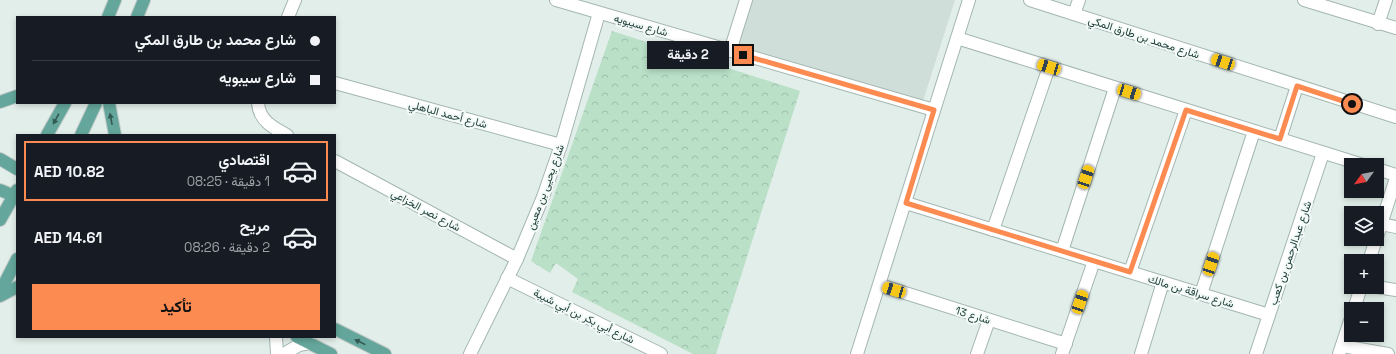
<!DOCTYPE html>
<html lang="ar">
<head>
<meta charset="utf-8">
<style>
  :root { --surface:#171b24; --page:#242831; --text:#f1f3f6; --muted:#9ea1a6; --line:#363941; --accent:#fc8b52 }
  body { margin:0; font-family:"Space Grotesk",Vazirmatn,sans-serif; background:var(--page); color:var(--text); direction:rtl; height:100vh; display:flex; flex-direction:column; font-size:15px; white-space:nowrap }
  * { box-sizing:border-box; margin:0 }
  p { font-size:13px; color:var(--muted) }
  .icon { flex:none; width:22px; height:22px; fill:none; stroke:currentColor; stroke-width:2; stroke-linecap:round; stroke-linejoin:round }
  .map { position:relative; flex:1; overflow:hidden; direction:ltr }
  .sheet { position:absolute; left:16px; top:134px; width:320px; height:204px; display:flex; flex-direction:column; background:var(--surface); border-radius:0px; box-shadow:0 2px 6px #0003; direction:rtl }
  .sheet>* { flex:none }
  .banner { position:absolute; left:16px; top:16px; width:320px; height:88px; border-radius:0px; box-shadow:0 2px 6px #0003; direction:rtl; display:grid; align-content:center; height:88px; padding:0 16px; background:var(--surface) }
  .needle { width:26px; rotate:237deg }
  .buttons { position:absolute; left:1344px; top:158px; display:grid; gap:8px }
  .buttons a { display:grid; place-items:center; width:40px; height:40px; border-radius:0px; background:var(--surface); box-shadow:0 2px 6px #0003; font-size:20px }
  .end { position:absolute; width:18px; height:18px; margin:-9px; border:5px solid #fc8b52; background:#111; box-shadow:0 0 0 2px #111 }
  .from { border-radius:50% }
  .bubble { position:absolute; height:28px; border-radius:0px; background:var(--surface); box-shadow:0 2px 6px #0003; font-size:13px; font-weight:700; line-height:28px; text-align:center; direction:rtl }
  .car { position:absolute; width:12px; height:24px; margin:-12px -6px; border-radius:5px; box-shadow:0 0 3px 1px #0007; background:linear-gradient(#f5c518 24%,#345 0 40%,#f5c518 0 76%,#345 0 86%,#f5c518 0) }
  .banner b { display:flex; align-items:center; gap:14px; height:38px; font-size:15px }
  .banner b+b { border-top:1px solid var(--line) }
  .banner i { width:10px; height:10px; background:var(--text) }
  ul { padding:7px 0 0; list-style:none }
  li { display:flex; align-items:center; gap:12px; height:60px; margin:0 8px 6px; padding:0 8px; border:2px solid transparent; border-radius:0px }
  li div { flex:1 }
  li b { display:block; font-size:15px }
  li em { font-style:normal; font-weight:700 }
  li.selected { border-color:var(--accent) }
  li>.icon { width:36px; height:36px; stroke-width:1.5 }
  .action { display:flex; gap:8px; margin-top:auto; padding:8px 16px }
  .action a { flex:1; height:46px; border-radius:0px; background:var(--accent); color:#111; font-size:16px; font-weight:700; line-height:46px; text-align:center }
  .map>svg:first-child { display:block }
</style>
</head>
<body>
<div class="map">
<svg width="1396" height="354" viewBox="0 0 1396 354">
  <defs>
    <pattern id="forest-crowns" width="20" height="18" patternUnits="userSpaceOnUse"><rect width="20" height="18" fill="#bae0c8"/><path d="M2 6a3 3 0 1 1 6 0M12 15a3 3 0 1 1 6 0" fill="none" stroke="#a0c1ad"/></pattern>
  </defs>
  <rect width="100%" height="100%" fill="#e2eeea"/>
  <path fill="#d0ded9" d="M751,0H955L923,101L735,46Z"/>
  <path fill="url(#forest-crowns)" d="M612,31L800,91L716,354H693L572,292L578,279L556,263L550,273L531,261Z"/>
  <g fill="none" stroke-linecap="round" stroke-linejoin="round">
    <g stroke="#a4b6b2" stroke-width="14">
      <g id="minor">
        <path d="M556,0L934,110"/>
        <path d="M1030,0L1396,117"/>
        <path d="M1304,0L1396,28"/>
        <path d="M1074,14L1079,0"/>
        <path d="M288,17L295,0"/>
        <path d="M1378,24L1386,0"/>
        <path d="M957,38L1363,165"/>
        <path d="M730,51L746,0"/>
        <path d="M335,83L561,145"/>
        <path d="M258,103C259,120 273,128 287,135"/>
        <path d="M1280,139L1297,86"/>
        <path d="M335,161L517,259"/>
        <path d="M1377,169L1396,175"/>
        <path d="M906,203L1269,315"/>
        <path d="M1381,224L1396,227"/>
        <path d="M993,230L1049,67"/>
        <path d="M1377,237L1396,178"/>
        <path d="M1062,251L1115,88"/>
        <path d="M1369,261L1376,239"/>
        <path d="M1130,272L1186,110"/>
        <path d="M507,278L661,354"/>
        <path d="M880,285L1066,344"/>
        <path d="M1377,287L1396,290"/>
        <path d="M1201,294L1254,131"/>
        <path d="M1354,309L1361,287"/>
        <path d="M276,337L277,354"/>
        <path d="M1342,346L1388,354"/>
        <path d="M284,354L299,345L310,343"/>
        <path d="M470,354L517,259L543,197L561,145L599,13"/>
        <path d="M857,354L969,0"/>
        <path d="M977,354L989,320"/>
        <path d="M1062,354L1094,261"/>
        <path d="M1141,354L1163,282"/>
        <path d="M1256,354L1323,153"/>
        <path d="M1339,354L1351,318"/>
      </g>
    </g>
    <g stroke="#c1cac8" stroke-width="14">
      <g id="major">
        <path d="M108,17L115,0"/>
        <path d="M137,17L144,0"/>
        <path d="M0,102L17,96"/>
        <path d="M109,103L115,135"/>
        <path d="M47,135L65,103"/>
        <path d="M81,135L96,103"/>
        <path d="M0,159L17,169"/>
        <path d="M0,190L17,197"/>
        <path d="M0,220L17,190"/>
        <path d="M0,292L17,259"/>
        <path d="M0,296L17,287"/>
        <path d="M335,329L385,354"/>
        <path d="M297,337L331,354"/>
      </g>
    </g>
    <use href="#minor" stroke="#fff" stroke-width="12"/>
    <use href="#major" stroke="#64a69b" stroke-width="12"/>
  </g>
  <defs><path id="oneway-solid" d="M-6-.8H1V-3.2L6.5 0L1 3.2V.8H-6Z"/></defs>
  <g fill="#325a53">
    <use href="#oneway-solid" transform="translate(56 119) rotate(119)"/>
    <use href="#oneway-solid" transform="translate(111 119) rotate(-101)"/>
    <use href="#oneway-solid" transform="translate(360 342) rotate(-154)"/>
  </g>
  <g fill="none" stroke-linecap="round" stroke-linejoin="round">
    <path stroke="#fc8b52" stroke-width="5" d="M743,55L934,110L906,203L1130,272L1186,110L1280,139L1297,86L1352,104"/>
  </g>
  <g text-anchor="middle" stroke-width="4" stroke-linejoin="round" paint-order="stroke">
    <g font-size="11" fill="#21403b" stroke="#f3faf7">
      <text transform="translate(641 25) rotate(16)" y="4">شارع سيبويه</text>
      <text transform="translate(1144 37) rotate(18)" y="4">شارع محمد بن طارق المكي</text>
      <text transform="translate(448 114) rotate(15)" y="4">شارع أحمد الباهلي</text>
      <text transform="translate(545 187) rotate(-70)" y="4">شارع يحيى بن معين</text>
      <text transform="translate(426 210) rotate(28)" y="4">شارع نصر الخزاعي</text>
      <text transform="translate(1290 253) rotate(-71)" y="4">شارع عبدالرحمن بن كعب</text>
      <text transform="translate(1191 291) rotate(17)" y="4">شارع سراقة بن مالك</text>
      <text transform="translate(973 315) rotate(17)" y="4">شارع 13</text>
      <text transform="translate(584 316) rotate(26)" y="4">شارع أبي بكر بن أبي شيبة</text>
    </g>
  </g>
</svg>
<div class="buttons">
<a><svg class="needle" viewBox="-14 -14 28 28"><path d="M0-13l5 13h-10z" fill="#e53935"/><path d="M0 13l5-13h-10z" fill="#9ea1a6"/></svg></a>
<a><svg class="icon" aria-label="layers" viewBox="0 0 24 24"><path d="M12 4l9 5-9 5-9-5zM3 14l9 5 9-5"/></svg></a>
<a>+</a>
<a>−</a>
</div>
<i class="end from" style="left:1352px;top:104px"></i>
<i class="end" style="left:743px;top:55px"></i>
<div class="bubble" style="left:647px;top:41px;width:82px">2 دقيقة</div>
<i class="car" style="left:1223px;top:62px;rotate:288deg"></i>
<i class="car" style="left:1049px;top:67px;rotate:287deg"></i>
<i class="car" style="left:1129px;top:92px;rotate:107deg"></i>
<i class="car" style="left:1086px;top:177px;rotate:18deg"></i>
<i class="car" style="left:1211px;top:264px;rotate:18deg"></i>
<i class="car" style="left:894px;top:290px;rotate:287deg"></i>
<i class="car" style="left:1080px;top:302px;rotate:19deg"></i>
<div class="banner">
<b><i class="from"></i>شارع محمد بن طارق المكي</b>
<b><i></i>شارع سيبويه</b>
</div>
<section class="sheet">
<ul>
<li class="selected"><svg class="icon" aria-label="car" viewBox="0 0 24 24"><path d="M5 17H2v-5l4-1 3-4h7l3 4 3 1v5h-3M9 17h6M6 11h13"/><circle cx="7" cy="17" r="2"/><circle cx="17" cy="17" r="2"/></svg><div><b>اقتصادي</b><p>1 دقيقة · 08:25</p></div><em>AED 10.82</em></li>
<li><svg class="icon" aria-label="car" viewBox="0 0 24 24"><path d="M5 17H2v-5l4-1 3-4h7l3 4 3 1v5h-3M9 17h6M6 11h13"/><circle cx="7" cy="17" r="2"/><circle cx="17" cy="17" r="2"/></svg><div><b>مريح</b><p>2 دقيقة · 08:26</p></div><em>AED 14.61</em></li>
</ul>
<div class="action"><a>تأكيد</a></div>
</section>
</div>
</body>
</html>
